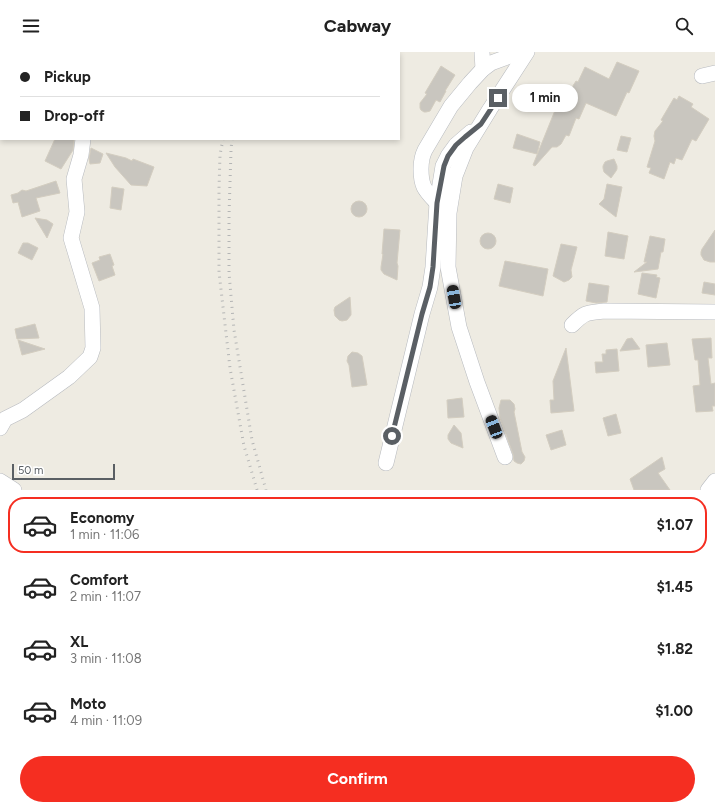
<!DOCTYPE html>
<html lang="en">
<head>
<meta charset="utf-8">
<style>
  :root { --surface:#fff; --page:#f6f6f6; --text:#222; --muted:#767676; --line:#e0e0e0; --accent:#f52e21 }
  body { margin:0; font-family:Figtree,sans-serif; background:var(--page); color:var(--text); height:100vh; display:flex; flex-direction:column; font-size:15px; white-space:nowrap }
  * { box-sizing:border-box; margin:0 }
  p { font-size:13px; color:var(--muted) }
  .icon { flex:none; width:22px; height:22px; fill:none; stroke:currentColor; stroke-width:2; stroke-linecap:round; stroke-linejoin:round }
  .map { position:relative; height:438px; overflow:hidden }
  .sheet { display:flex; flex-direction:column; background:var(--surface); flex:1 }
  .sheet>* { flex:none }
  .guide { position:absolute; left:0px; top:0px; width:400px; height:88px; box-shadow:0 2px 6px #0003; display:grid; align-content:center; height:88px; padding:0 20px; background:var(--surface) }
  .scale { position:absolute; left:12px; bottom:10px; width:103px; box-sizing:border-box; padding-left:4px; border:2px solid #5a5f64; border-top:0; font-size:11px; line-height:14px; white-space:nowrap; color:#5a5f64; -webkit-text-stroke:3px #fff; paint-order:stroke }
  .end { position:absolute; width:18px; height:18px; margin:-9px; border:5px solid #5a5f64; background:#fff; box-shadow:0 0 0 2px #fff }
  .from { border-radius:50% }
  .bubble { position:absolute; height:28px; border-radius:14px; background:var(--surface); box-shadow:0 2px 6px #0003; font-size:13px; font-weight:700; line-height:28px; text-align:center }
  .car { position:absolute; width:12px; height:24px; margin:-12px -6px; border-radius:5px; box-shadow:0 0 3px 1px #0007; background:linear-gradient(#222 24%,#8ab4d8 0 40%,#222 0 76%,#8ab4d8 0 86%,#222 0) }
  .guide b { display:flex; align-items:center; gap:14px; height:38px; font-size:15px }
  .guide b+b { border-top:1px solid var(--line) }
  .guide i { width:10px; height:10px; background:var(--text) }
  ul { padding:7px 0 0; list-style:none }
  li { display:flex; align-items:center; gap:12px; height:56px; margin:0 8px 6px; padding:0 12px; border:2px solid transparent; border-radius:16px }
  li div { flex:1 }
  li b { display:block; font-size:15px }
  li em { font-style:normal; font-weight:700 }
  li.selected { border-color:var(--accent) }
  li>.icon { width:36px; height:36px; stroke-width:1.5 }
  .cta { display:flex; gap:8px; margin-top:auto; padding:8px 20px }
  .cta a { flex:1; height:46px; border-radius:24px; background:var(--accent); color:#fff; font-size:16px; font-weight:700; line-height:46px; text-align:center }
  header { display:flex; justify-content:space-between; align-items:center; height:52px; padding:0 20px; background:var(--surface); font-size:18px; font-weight:700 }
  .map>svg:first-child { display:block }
</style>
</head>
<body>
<header><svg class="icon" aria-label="menu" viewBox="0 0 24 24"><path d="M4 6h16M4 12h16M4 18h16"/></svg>Cabway<svg class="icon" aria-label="search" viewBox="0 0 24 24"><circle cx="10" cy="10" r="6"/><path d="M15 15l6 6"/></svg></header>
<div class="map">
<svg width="715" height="438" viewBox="0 0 715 438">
  <rect width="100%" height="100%" fill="#eeebe2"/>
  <g fill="#c9c6bf" stroke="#d3cdc0">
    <path d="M617,10L639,19L629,41L627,40L616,64L586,51L579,67L576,66L569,84L566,83L561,92L557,95H552L535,114L533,113L558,51L560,52L565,41L571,37L576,29L578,30L585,15L609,27Z"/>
    <path d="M441,14L455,23L445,39H446L440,50L436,48L430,59L426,60H424L421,58L420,56V51L427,42L425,41Z"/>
    <path d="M679,44L693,52L691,55L709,67L696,89L692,87L682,108L676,106L674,112L670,110L664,127L649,121L651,116L647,115L655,89L654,84L655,79L663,69L661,68L674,46L677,48Z"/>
    <path d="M517,82L540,90L537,102L513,96Z"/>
    <path d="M621,84L631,86L627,100L617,98Z"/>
    <path d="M55,87H74L73,98L61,117L45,109Z"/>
    <path d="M91,96L103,102L100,111L90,112L89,107Z"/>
    <path d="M106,101L126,106L132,109L133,107L154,115L147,134L131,133L115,115Z"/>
    <path d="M614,107L617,114V117L616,119L611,126L604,120L603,116V114L605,110L607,109Z"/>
    <path d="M56,129L60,141L36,146L40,159L22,165L18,150L13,151L11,143L18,141L22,138L26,139Z"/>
    <path d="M498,132L513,136L510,151L494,147Z"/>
    <path d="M607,132L622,135L616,165L599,152L604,147Z"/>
    <path d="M112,135L124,137L121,158L110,156Z"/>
    <circle cx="359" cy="157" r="8"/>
    <path d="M35,166L47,168L53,172L47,186Z"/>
    <path d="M384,177L400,178L397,211L398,214L397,228L384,222L381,218V215L383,202H382Z"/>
    <path d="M715,178V210H710L704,208L701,203V200L702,197Z"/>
    <path d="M608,180L628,184L624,207L605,204Z"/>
    <circle cx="488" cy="189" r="8"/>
    <path d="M650,184L665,187L663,200H661L658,217L634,220L647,210H644Z"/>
    <path d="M23,191H28L38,196L32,208L18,201Z"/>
    <path d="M561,192L577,195L571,218L572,225L569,228L564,230L553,224Z"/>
    <path d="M110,202L114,213L112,214L115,223L99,229L92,211L100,208L99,205Z"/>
    <path d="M505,209L548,217L543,244L499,234Z"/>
    <path d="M642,221L657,223L656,225L660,226L656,246L638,242Z"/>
    <path d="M704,230L715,232V243L702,241Z"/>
    <path d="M589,231L609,234L607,250L596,251L586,249Z"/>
    <path d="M350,245L351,260V263L347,268L342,269L339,268L335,264L334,258L335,255Z"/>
    <path d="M35,272L39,286L17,287L15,277Z"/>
    <path d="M632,286L640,297L620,299L627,287Z"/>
    <path d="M711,286L712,306H708L711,332L715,331V354H712L713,359L696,360L693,334L700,333L698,308H695L692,287Z"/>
    <path d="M18,288L45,297L22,303Z"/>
    <path d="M667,291L670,313L648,315L646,293Z"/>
    <path d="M566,296L574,359L551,361L550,348H554L553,329Z"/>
    <path d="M617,297L619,319L596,321L595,310H603L602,302H606V298Z"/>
    <path d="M352,300L358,301L362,304L367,333L352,335L349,313L347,309L348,304Z"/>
    <path d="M462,346L464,365L448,366L447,348Z"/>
    <path d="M501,348H510L514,352L515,357L514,360L522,400L525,405L524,409L521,412L517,411L514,409L513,402L500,366L499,356Z"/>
    <path d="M616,362L621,381L608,384L603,366Z"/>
    <path d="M454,373L461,381L463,396L451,391L448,387V383Z"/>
    <path d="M562,378L566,393L551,398L546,383Z"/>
    <path d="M662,405L665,417L658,421L670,438H634L630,427Z"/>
  </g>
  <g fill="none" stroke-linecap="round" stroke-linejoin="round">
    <g stroke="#b7babf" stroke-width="16">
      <g id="minor">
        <path d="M100,0L101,1"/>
        <path d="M482,0L483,17"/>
        <path d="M702,24L715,21"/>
        <path d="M437,151C425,138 421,135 421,117C421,109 422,104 425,98L451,54L470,31L483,17L491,11L521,0"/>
        <path d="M572,273C585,260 586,261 604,259L715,260"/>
        <path d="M0,376L5,367L23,358L69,325L90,305L93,296L92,256L71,186L77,160L74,127L81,103L83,87"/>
        <path d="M505,405L477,330L459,275L448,215L449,161L455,124L466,96L490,57L527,0"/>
        <path d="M386,411L422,262L430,235L433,215L437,151L443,114L448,104L456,93L471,80"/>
        <path d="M0,429L14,438"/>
        <path d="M708,438L715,429"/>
      </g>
    </g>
    <use href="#minor" stroke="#fff" stroke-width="15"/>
    <g stroke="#b4b5b5" stroke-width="3" stroke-dasharray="1 5" stroke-linecap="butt">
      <path d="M235,1V0"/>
      <path d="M243,1V0"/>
      <path d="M223,87L220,103L219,136V220L230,316L244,394L257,438"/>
      <path d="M232,87L231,98L229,163V221L234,278L252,388L266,438"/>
    </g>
  </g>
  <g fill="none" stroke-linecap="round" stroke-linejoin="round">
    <path stroke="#5a5f64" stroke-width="5" d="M392,384L422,262L430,235L433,215L437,151L444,114L448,104L456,93L465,85L481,72L498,46"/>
  </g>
</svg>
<div class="scale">50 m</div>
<i class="end from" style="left:392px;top:384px"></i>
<i class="end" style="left:498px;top:46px"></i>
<div class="bubble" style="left:512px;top:32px;width:66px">1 min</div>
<i class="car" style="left:454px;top:245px;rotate:350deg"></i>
<i class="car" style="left:494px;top:375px;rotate:339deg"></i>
<div class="guide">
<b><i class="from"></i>Pickup</b>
<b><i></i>Drop-off</b>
</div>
</div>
<section class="sheet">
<ul>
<li class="selected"><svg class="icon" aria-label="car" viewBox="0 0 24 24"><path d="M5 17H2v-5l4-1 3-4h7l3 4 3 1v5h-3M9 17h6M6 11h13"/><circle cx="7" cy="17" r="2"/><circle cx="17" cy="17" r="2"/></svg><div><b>Economy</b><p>1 min · 11:06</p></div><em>$1.07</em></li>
<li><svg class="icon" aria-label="car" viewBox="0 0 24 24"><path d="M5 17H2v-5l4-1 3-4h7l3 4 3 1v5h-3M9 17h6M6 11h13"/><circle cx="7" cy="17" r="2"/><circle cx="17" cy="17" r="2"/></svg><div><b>Comfort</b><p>2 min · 11:07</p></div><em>$1.45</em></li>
<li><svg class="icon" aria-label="car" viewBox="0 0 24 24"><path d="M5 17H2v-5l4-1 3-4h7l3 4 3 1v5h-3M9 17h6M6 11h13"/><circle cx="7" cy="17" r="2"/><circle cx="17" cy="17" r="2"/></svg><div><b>XL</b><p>3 min · 11:08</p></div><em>$1.82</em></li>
<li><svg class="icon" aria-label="car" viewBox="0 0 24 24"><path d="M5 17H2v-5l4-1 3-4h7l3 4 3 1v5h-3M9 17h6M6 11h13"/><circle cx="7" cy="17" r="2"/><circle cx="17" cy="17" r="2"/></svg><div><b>Moto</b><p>4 min · 11:09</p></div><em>$1.00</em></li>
</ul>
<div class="cta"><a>Confirm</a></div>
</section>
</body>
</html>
